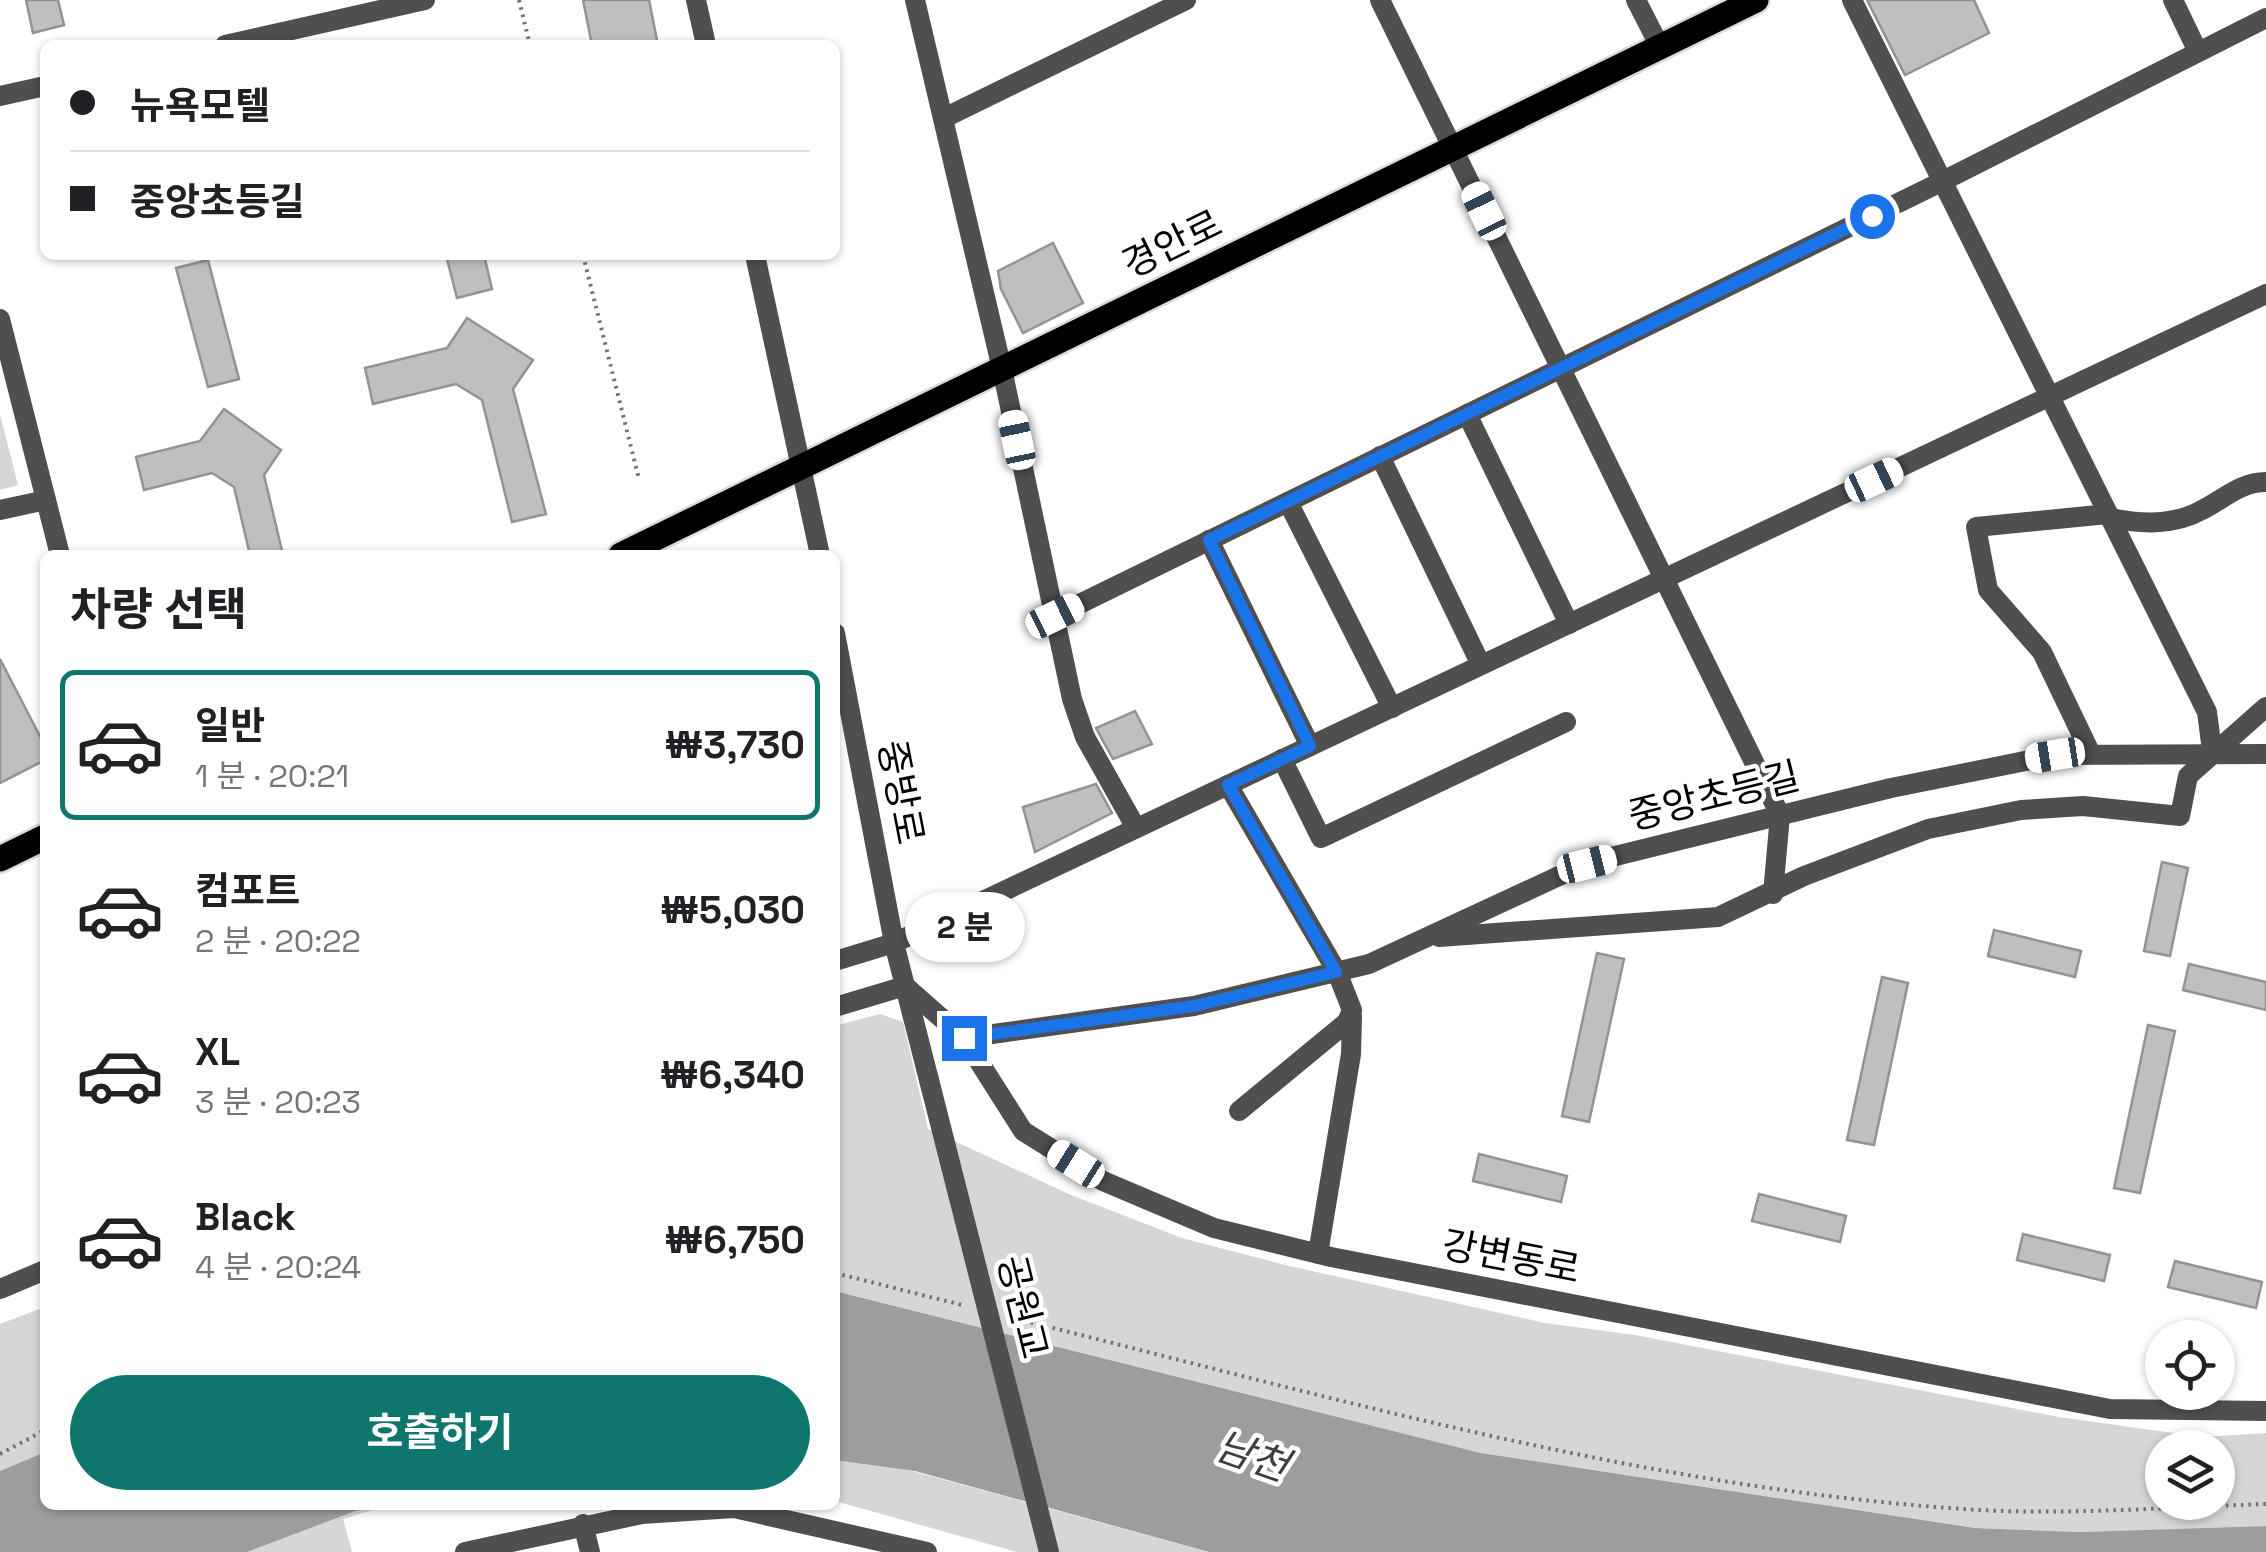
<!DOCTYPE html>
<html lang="ko">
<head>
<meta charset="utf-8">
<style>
  :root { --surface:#fff; --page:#f6f6f6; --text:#202124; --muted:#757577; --line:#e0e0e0; --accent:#0f766e }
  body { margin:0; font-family:"Space Grotesk","Noto Sans KR",sans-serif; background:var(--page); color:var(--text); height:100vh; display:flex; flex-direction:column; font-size:38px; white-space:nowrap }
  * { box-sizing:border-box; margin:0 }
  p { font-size:32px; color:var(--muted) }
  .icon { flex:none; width:55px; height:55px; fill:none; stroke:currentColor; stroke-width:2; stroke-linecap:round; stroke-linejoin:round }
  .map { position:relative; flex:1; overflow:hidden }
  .details { position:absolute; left:40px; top:550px; width:800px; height:960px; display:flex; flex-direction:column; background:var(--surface); border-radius:15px; box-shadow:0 2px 8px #0004 }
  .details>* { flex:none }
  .hud { position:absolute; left:40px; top:40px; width:800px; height:220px; border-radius:15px; box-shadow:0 2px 8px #0004; display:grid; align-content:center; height:220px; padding:0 30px; background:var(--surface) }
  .tools { position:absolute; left:2145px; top:1320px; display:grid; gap:20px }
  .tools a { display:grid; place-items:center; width:90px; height:90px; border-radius:50%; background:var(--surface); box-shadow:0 2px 8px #0004; font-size:50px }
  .end { position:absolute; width:45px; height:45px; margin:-22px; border:12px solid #1a73e8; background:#fff; box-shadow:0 0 0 5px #fff }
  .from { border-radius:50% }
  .bubble { position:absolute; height:70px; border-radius:35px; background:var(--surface); box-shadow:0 2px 8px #0004; font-size:32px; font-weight:700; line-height:70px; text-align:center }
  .car { position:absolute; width:30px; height:60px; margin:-30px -15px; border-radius:12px; box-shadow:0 0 8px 2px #0007; background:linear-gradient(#fff 24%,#345 0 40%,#fff 0 76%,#345 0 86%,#fff 0) }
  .hud b { display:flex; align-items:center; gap:35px; height:95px; font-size:38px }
  .hud b+b { border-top:2px solid var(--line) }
  .hud i { width:25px; height:25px; background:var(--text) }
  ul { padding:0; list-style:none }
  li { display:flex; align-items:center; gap:30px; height:150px; margin:0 20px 15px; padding:0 10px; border:5px solid transparent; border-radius:15px }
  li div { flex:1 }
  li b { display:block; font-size:38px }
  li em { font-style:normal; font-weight:700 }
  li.active { border-color:var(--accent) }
  li>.icon { width:90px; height:90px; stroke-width:1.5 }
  h2 { padding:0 30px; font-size:45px; line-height:120px }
  .cta { display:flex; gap:20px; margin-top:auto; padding:20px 30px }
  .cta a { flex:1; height:115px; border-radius:60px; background:var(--accent); color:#fff; font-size:40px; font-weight:700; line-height:115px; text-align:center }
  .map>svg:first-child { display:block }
</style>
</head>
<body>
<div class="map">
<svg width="2266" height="1552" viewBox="0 0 2266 1552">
  <rect width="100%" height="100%" fill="#fff"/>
  <g fill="#d6d6d6" fill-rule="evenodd">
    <path d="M0,415L18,485L0,490Z"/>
    <path d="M880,1014L903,1022L928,1129L1071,1195L1182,1238L1285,1265L1545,1323L1635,1335L2059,1417L2202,1437L2266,1433V1526L2080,1532L1975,1528L1481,1453L835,1291V1026ZM2162,1448H2218V1502H2162Z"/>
    <path d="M45,1307V1452L0,1471V1324Z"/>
    <path d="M835,1457L883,1463L1208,1552H1017L835,1501Z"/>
    <path d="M364,1505H389L343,1519L352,1552H244Z"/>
  </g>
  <g fill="#9d9d9d">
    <path d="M835,1291L1481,1453L1975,1528L2080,1532L2266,1526V1552H1209L915,1471L835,1460Z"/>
    <path d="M45,1452V1505H371L247,1552H0V1471Z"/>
  </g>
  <g fill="#bfbfbf" stroke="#939393" stroke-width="2.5">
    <path d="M26,0H58L64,25L33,33Z"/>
    <path d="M583,0H649L658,45H592Z"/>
    <path d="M1867,0H1974L1989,33L1905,75Z"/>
    <path d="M1053,243L1083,303L1023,333L1001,289L998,271Z"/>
    <path d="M446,255H484L492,289L457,298Z"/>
    <path d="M208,260L239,379L208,387L176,268Z"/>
    <path d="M467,318L533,360L513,389L546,514L512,522L482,400L456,384L373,404L365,368L447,348Z"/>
    <path d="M224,409L281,450L264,475L283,555H250L234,487L212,473L144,490L136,457L200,441Z"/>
    <path d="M0,659L45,746V760L0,783Z"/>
    <path d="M1135,711L1152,744L1113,759L1096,728Z"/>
    <path d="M1096,784L1112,813L1035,852L1023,807Z"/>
    <path d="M2162,862L2188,868L2170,956L2144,951Z"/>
    <path d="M1994,930L2081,951L2075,977L1988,956Z"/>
    <path d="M1597,953L1624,959L1589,1122L1562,1116Z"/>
    <path d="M2189,964L2266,982V1010L2183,990Z"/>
    <path d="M1882,977L1908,983L1874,1145L1847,1140Z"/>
    <path d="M2148,1025L2175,1031L2140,1193L2114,1188Z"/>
    <path d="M1479,1154L1567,1176L1561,1202L1473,1181Z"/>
    <path d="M1759,1194L1846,1216L1840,1242L1752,1221Z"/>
    <path d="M2023,1234L2110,1255L2104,1281L2017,1260Z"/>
    <path d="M2175,1261L2262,1282L2256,1308L2168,1287Z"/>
  </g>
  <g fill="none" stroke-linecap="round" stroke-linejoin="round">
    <g stroke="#dbdbdb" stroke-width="30">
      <g id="major">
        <path d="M621,555L1756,0"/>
        <path d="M0,859L45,837"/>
      </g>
    </g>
    <g stroke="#717171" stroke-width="4" stroke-dasharray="2.5 5" stroke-linecap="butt">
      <path d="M519,0L530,45"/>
      <path d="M583,255L639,479"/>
      <path d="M835,1273L966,1306"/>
      <path d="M1009,1317C1328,1396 1649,1490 1979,1510C2074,1515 2171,1507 2266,1504"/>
      <path d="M0,1454L45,1430"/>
    </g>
    <g stroke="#4f4f4f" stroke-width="20">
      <path d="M696,0L706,45"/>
      <path d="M915,0L1002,369L1072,699L1085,737L1136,828"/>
      <path d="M1380,0L1780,815L1773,894"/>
      <path d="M1636,0L1660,47"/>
      <path d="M1852,0L2207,712L2212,751"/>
      <path d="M2173,0L2198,52"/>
      <path d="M225,45L425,0"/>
      <path d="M0,96L45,86"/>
      <path d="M944,118L1186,0"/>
      <path d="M755,255L820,555"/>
      <path d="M0,319L60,555"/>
      <path d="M1467,414L1569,624"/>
      <path d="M1380,456L1481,665"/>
      <path d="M1288,502L1392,708"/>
      <path d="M0,510L46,500"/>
      <path d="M2110,518C2141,524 2173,526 2202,510C2224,499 2240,482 2266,482"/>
      <path d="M1209,540L1310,746"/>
      <path d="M1055,616L1941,182L2266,18"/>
      <path d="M835,633L894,943L929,1080"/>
      <path d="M2091,754L2042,652L1988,590L1976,527L2108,514"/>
      <path d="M1282,759L1321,838L1566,722"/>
      <path d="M1228,785L1337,972L1352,1010L1347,1022L1239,1111"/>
      <path d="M1439,937L1718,917L1804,876L1928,829L2021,810L2083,806L2180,816L2188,776L2266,707"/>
      <path d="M835,961L894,943L2266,294"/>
      <path d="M835,1007L905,986L964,1038L1023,1131L1103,1181L1214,1228L1331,1257L2110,1409L2266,1411"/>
      <path d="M964,1038L1194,1006L1369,964L1587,863L1891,788L2055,755L2266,754"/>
      <path d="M1318,1254L1351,1054L1352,1016"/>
      <path d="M0,1289L45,1270"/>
      <path d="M583,1524L590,1552"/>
      <path d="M465,1552L642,1514L734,1508L927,1552"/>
    </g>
    <use href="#major" stroke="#000" stroke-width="25"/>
    <path stroke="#4f4f4f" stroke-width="20" d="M929,1080L1049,1552"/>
  </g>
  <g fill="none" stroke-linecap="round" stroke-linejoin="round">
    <path stroke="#1a73e8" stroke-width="12" d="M964,1038L1194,1006L1336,972L1228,785L1310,746L1209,540L1872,216"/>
  </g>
  <g text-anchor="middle" stroke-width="9" stroke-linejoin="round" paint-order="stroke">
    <g font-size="38" fill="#000" stroke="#fff">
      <text transform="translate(1172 244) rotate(-26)" y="13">경안로</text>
      <text transform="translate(901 792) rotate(79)" y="13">중방로</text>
      <text transform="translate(1714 796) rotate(-14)" y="13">중앙초등길</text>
      <text transform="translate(1511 1257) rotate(11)" y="13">강변동로</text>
      <text transform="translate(1023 1307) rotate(76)" y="13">공원교</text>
    </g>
    <g font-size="40" font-style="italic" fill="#3e3e3e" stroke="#fff">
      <text transform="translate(1252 1456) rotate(19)" y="14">남천</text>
    </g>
  </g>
</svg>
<div class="tools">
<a><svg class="icon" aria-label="locate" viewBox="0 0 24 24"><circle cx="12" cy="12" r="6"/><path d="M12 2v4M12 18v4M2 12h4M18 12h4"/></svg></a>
<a><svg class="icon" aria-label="layers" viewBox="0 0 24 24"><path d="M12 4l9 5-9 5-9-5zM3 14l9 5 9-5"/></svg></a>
</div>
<i class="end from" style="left:1872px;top:216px"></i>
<i class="end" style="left:964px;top:1038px"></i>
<div class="bubble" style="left:905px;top:892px;width:120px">2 분</div>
<i class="car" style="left:1484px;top:211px;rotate:334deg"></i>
<i class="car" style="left:1017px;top:440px;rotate:348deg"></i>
<i class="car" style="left:1874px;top:480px;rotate:65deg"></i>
<i class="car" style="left:1055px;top:616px;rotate:64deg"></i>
<i class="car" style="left:2055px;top:755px;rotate:261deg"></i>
<i class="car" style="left:1587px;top:864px;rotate:76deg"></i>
<i class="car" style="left:1076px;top:1164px;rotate:302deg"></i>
<div class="hud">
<b><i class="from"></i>뉴욕모텔</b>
<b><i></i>중앙초등길</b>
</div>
<section class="details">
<h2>차량 선택</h2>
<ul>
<li class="active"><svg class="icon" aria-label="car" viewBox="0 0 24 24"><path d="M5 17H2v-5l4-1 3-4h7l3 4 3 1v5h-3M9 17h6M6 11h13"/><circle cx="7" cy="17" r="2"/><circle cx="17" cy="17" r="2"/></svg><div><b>일반</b><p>1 분 · 20:21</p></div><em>₩3,730</em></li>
<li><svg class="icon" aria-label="car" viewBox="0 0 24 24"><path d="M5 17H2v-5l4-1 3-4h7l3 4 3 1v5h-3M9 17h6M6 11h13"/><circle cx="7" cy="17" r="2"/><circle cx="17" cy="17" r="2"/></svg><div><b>컴포트</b><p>2 분 · 20:22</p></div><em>₩5,030</em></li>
<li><svg class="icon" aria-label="car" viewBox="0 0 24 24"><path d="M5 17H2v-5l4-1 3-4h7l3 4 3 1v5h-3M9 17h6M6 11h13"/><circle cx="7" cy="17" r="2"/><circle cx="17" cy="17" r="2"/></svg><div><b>XL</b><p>3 분 · 20:23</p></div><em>₩6,340</em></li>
<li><svg class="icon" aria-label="car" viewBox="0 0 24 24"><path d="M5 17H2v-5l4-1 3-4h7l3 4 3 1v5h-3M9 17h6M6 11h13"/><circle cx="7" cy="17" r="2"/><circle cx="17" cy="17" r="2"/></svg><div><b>Black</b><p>4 분 · 20:24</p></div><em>₩6,750</em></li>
</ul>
<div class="cta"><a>호출하기</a></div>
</section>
</div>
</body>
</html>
